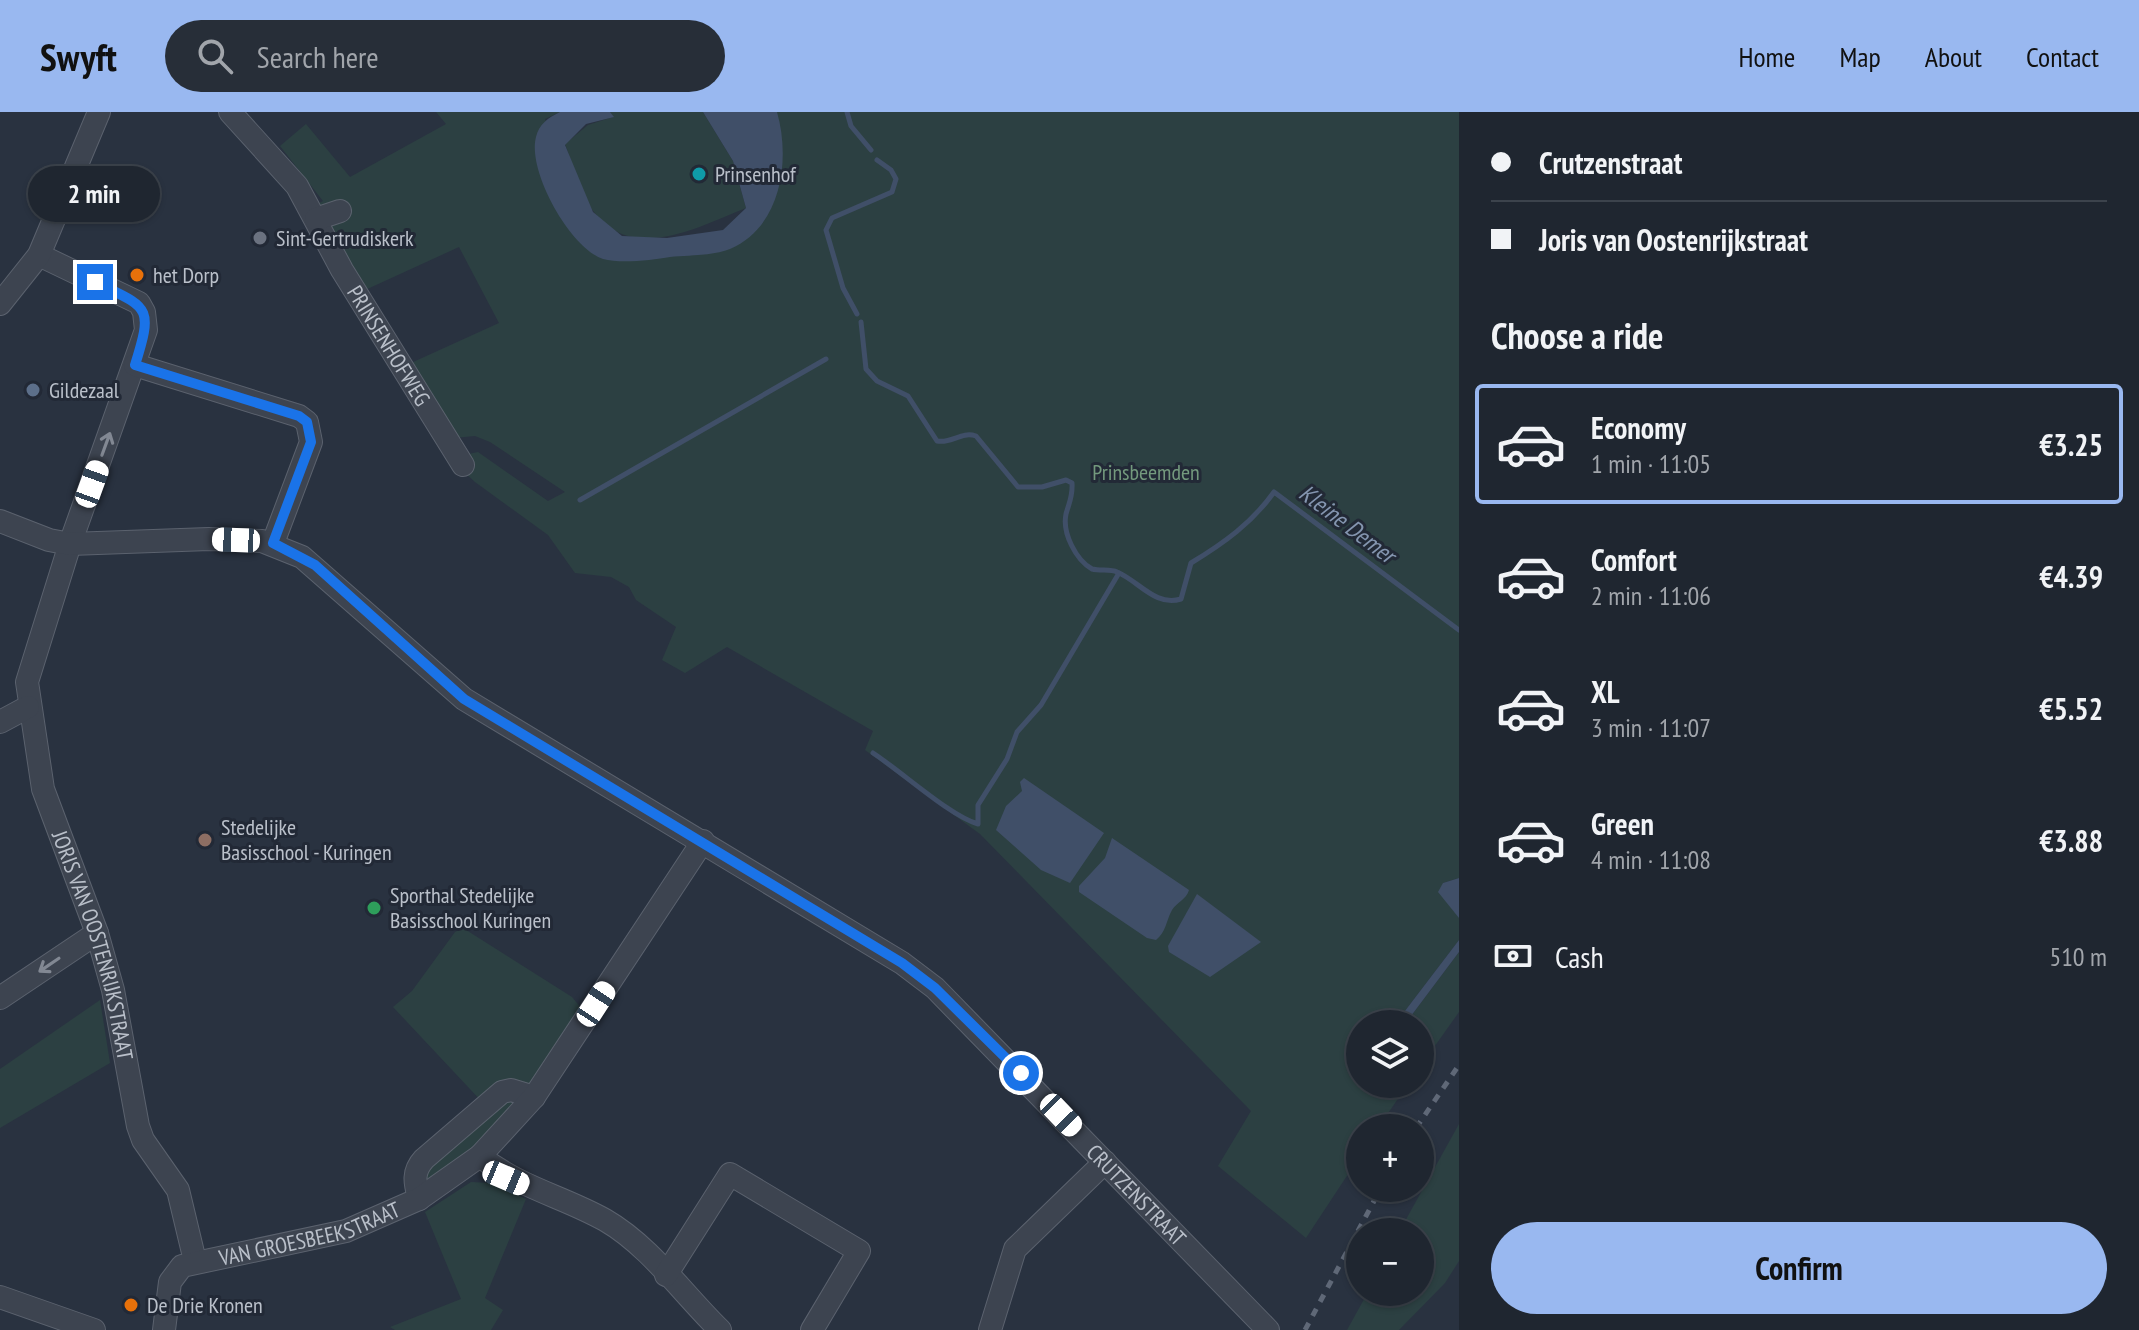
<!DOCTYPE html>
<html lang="en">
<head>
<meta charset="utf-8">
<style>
  :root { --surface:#1f2630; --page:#272e38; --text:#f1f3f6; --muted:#a1a5ab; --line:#3c434c; --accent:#99b8f0 }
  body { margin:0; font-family:"PT Sans Narrow",sans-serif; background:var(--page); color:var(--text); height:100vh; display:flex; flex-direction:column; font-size:30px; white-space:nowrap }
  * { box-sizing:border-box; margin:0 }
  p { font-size:26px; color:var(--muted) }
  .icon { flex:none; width:44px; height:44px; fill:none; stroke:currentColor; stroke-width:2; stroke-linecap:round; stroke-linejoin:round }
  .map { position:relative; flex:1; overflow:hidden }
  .panel { display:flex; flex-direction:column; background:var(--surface); width:680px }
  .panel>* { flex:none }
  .top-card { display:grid; align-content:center; height:176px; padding:0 32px; background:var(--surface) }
  .controls { position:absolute; left:1346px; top:898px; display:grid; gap:16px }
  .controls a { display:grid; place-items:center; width:88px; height:88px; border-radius:50%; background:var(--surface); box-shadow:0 2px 6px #0004,0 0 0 2px var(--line); font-size:40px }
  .end { position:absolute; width:36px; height:36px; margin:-18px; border:10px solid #1a73e8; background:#fff; box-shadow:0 0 0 4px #fff }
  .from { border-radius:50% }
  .bubble { position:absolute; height:56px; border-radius:28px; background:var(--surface); box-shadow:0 2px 6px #0004,0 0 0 2px var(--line); font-size:26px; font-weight:700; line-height:56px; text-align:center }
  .car { position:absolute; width:24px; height:48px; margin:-24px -12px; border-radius:10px; box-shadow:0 0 6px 2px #0007; background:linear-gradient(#fff 24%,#345 0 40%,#fff 0 76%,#345 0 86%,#fff 0) }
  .top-card b { display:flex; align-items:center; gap:28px; height:76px; font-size:30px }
  .top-card b+b { border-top:2px solid var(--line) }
  .top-card i { width:20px; height:20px; background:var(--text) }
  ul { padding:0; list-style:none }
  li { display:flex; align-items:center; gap:24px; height:120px; margin:0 16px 12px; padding:0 16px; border:4px solid transparent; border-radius:8px }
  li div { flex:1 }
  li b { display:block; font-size:30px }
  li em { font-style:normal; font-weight:700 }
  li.active { border-color:var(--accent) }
  li>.icon { width:72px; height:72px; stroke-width:1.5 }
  h2 { padding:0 32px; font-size:36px; line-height:96px }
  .pay { display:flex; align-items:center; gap:20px; height:88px; padding:0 32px; font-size:30px }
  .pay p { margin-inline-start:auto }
  .cta { display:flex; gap:16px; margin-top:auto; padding:16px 32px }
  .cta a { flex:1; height:92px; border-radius:48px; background:var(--accent); color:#111; font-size:32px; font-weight:700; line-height:92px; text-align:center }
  header { display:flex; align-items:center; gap:48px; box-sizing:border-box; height:112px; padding:0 40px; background:var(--accent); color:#111 }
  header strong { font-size:38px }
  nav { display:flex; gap:44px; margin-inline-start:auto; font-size:28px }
  .search { width:560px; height:72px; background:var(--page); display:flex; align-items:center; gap:20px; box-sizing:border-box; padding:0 28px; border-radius:44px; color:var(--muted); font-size:30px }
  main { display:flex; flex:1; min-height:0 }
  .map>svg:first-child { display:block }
</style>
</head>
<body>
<header>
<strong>Swyft</strong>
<div class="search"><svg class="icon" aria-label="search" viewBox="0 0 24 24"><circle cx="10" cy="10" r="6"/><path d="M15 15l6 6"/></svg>Search here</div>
<nav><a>Home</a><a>Map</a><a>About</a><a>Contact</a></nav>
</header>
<main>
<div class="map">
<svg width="1459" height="1218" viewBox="0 0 1459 1218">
  <rect width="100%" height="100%" fill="#293240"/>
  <g fill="#2c4042">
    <path d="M436,0H560L545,7L603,147L756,117L776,0H1459V766L1443,771L1459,806V828L1395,912H1360V972H1408L1378,1016H1360V1044L1306,1126L1218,1054L1251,999L980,722L865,638L873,619L727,535L685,561L662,548L676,515L636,488L629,475L611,465L575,461L548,423L475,370L449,346L478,340L548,389L565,380L490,330L475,324L454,326L411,251L499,211L459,135L363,179L316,93L323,89L280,34L306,12L350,65L446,12Z"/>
    <path d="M610,0H703L733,49L746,96C700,114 633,152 594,100C580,83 573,53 565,32L588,13L613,5Z"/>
    <path d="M463,816L572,885L582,897L534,971L484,992L393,895L412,879L455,820Z"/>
    <path d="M1459,840V900L1420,955V912H1405Z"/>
    <path d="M100,888L110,951L0,1016V957Z"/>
    <path d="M502,986L519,987L481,1031L424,1073L421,1059Z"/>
    <path d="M1459,1012V1149L1445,1171L1399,1218H1347L1368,1180H1420V1120H1399Z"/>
    <path d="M471,1070L491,1071L526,1087L485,1186L503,1198L491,1218H395L390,1215L461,1187L425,1100Z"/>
  </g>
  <g fill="#404f68">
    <path d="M560,0H610L614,5L586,12L565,33L593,100L622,124L667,126L723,118L746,96L733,49L703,0H777C791,49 781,115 730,137C713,144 688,143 670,145C652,148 621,152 603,147C570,136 527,59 536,25C539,12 548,6 560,0Z"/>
    <path d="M1024,666L1104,721L1070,771L1041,758L996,718L1006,694L1022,679L1020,670Z"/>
    <path d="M1112,726L1189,778C1186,788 1177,790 1172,798C1166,809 1166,820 1156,828L1147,826L1079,780V774L1105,746Z"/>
    <path d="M1459,766V806L1438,780L1443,771Z"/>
    <path d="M1197,782L1261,830L1210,865L1169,840L1168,834Z"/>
    <path d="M1459,828V840L1405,912H1395Z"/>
  </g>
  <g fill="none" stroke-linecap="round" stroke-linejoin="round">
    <g stroke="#404f68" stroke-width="5">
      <path d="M847,0L851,14L871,38"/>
      <path d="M857,202L843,176L826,118L832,106L892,80L896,67L891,58L877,48"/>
      <path d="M861,210L866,257L877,269L908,284L937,329C952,332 961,319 976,324L1018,375H1042L1066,368L1072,371C1073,384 1069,391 1066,402C1062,421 1076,448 1092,457C1100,459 1111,457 1117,460C1139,469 1155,495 1181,487L1191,451C1224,431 1252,411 1274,380L1459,518"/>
      <path d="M580,388L826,247"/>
      <path d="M873,641C902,660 950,704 978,712V693L1007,647L1017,620L1041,593L1119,461"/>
    </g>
    <g stroke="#5b626e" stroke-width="24">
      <g id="minor">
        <path id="s1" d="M230,0L297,74L342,158L463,353"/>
        <path d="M316,107L340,99"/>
        <path id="s2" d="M39,143L139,191L144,200L146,218L70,432L27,570L43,677L97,821L113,878L138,1014L143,1028L178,1078L195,1149"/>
        <path d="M0,192L39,143L99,0"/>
        <path d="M135,253L299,304L307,310L311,330L273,431"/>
        <path id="s3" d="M0,409L49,428L70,432L209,427L262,429L302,445L464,587L902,851L935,876L1268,1218"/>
        <path d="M0,610L28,595"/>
        <path d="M0,886L97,821"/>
        <path d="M480,1044C520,1076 562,1084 605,1108C650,1134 683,1182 720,1218"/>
        <path d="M419,1087C415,1071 412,1060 424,1047L502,980L511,978L534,985"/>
        <path d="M666,1163L730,1062L859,1139L812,1218"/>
        <path d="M0,1185L94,1218"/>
        <path id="s4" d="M164,1218L170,1170L182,1154L346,1119L419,1087L480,1044L534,985L703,729"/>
        <path d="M990,1218L1015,1137L1105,1050"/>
      </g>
    </g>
    <use href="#minor" stroke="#3d4450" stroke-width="22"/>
    <g stroke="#5f6877" stroke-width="5" stroke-dasharray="8 8" stroke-linecap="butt">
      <path d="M1416,1016L1459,953"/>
      <path d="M1305,1218L1381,1076"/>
    </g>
  </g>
  <defs><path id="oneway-shaft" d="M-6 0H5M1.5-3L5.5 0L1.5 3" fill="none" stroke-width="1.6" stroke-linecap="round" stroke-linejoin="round" transform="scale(2)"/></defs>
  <g stroke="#828893">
    <use href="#oneway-shaft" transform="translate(106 332) rotate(-70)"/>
    <use href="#oneway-shaft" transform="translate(49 853) rotate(146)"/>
  </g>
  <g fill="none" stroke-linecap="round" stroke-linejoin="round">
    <path stroke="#1a73e8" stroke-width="10" d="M95,170C148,196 154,193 135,253L299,304L307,310L311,330L273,431L315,453L464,587L902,851L935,876L1021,961"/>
  </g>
  <circle fill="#0f9aa8" stroke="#222936" stroke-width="3" cx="699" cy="62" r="8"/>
  <circle fill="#6b7280" stroke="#222936" stroke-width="3" cx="260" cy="126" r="8"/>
  <g fill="#e8710a" stroke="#222936" stroke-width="3">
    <circle cx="137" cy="163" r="8"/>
    <circle cx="131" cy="1193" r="8"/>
  </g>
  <circle fill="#5c6f8a" stroke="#222936" stroke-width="3" cx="33" cy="278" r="8"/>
  <circle fill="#8d6e63" stroke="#222936" stroke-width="3" cx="205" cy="728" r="8"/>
  <circle fill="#2e9e5b" stroke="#222936" stroke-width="3" cx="374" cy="796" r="8"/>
  <g text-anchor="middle" stroke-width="6" stroke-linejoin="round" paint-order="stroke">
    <g font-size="22" fill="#bac0ca" stroke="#222936" text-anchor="start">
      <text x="715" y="70">Prinsenhof</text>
      <text x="276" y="134">Sint-Gertrudiskerk</text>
      <text x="153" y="171">het Dorp</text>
      <text x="49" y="286">Gildezaal</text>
      <text x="221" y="723">Stedelijke<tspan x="221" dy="25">Basisschool - Kuringen</tspan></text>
      <text x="390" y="791">Sporthal Stedelijke<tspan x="390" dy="25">Basisschool Kuringen</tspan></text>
      <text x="147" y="1201">De Drie Kronen</text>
    </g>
    <g font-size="22" fill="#bac0ca" stroke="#222936">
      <text dy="8" stroke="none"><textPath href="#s1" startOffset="284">PRINSENHOFWEG</textPath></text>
      <text dy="8" stroke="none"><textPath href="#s2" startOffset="784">JORIS VAN OOSTENRIJKSTRAAT</textPath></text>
      <text dy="8" stroke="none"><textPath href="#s3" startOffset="1366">CRUTZENSTRAAT</textPath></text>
      <text dy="8" stroke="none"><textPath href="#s4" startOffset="200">VAN GROESBEEKSTRAAT</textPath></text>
    </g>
    <g font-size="22" fill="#73997d" stroke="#222936">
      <text x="1146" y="368">Prinsbeemden</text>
    </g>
    <g font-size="24" font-style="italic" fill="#8495af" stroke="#222936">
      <text transform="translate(1347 412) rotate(37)" y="8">Kleine Demer</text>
    </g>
  </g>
</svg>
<div class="controls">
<a><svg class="icon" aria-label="layers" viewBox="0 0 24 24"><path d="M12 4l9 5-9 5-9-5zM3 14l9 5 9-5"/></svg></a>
<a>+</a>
<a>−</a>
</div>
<i class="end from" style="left:1021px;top:961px"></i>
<i class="end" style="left:95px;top:170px"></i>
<div class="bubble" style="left:28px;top:54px;width:132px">2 min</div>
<i class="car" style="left:92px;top:372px;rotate:20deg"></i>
<i class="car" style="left:236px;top:428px;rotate:272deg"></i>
<i class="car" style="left:596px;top:892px;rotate:33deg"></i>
<i class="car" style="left:1061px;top:1003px;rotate:136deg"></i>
<i class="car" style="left:506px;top:1066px;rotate:113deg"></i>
</div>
<section class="panel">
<div class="top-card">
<b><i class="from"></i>Crutzenstraat</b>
<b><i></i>Joris van Oostenrijkstraat</b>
</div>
<h2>Choose a ride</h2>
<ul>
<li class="active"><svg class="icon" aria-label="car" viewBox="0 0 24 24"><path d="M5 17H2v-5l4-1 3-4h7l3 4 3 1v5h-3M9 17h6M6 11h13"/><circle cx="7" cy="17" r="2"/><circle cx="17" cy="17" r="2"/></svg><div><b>Economy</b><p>1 min · 11:05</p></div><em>€3.25</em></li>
<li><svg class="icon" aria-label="car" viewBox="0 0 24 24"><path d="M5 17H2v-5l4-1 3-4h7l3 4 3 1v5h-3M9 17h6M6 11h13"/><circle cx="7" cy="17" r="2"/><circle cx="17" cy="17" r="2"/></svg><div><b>Comfort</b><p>2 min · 11:06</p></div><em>€4.39</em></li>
<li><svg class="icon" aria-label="car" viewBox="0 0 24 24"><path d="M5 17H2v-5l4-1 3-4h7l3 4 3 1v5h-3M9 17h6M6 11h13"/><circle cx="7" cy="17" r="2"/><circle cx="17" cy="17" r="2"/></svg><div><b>XL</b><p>3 min · 11:07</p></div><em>€5.52</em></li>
<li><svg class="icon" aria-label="car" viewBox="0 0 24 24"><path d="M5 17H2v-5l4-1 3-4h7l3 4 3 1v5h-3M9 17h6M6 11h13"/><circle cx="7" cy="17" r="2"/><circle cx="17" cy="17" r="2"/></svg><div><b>Green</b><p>4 min · 11:08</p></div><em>€3.88</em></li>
</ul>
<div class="pay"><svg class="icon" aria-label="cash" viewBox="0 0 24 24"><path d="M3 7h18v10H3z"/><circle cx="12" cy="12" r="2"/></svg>Cash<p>510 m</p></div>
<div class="cta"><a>Confirm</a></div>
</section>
</main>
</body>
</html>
